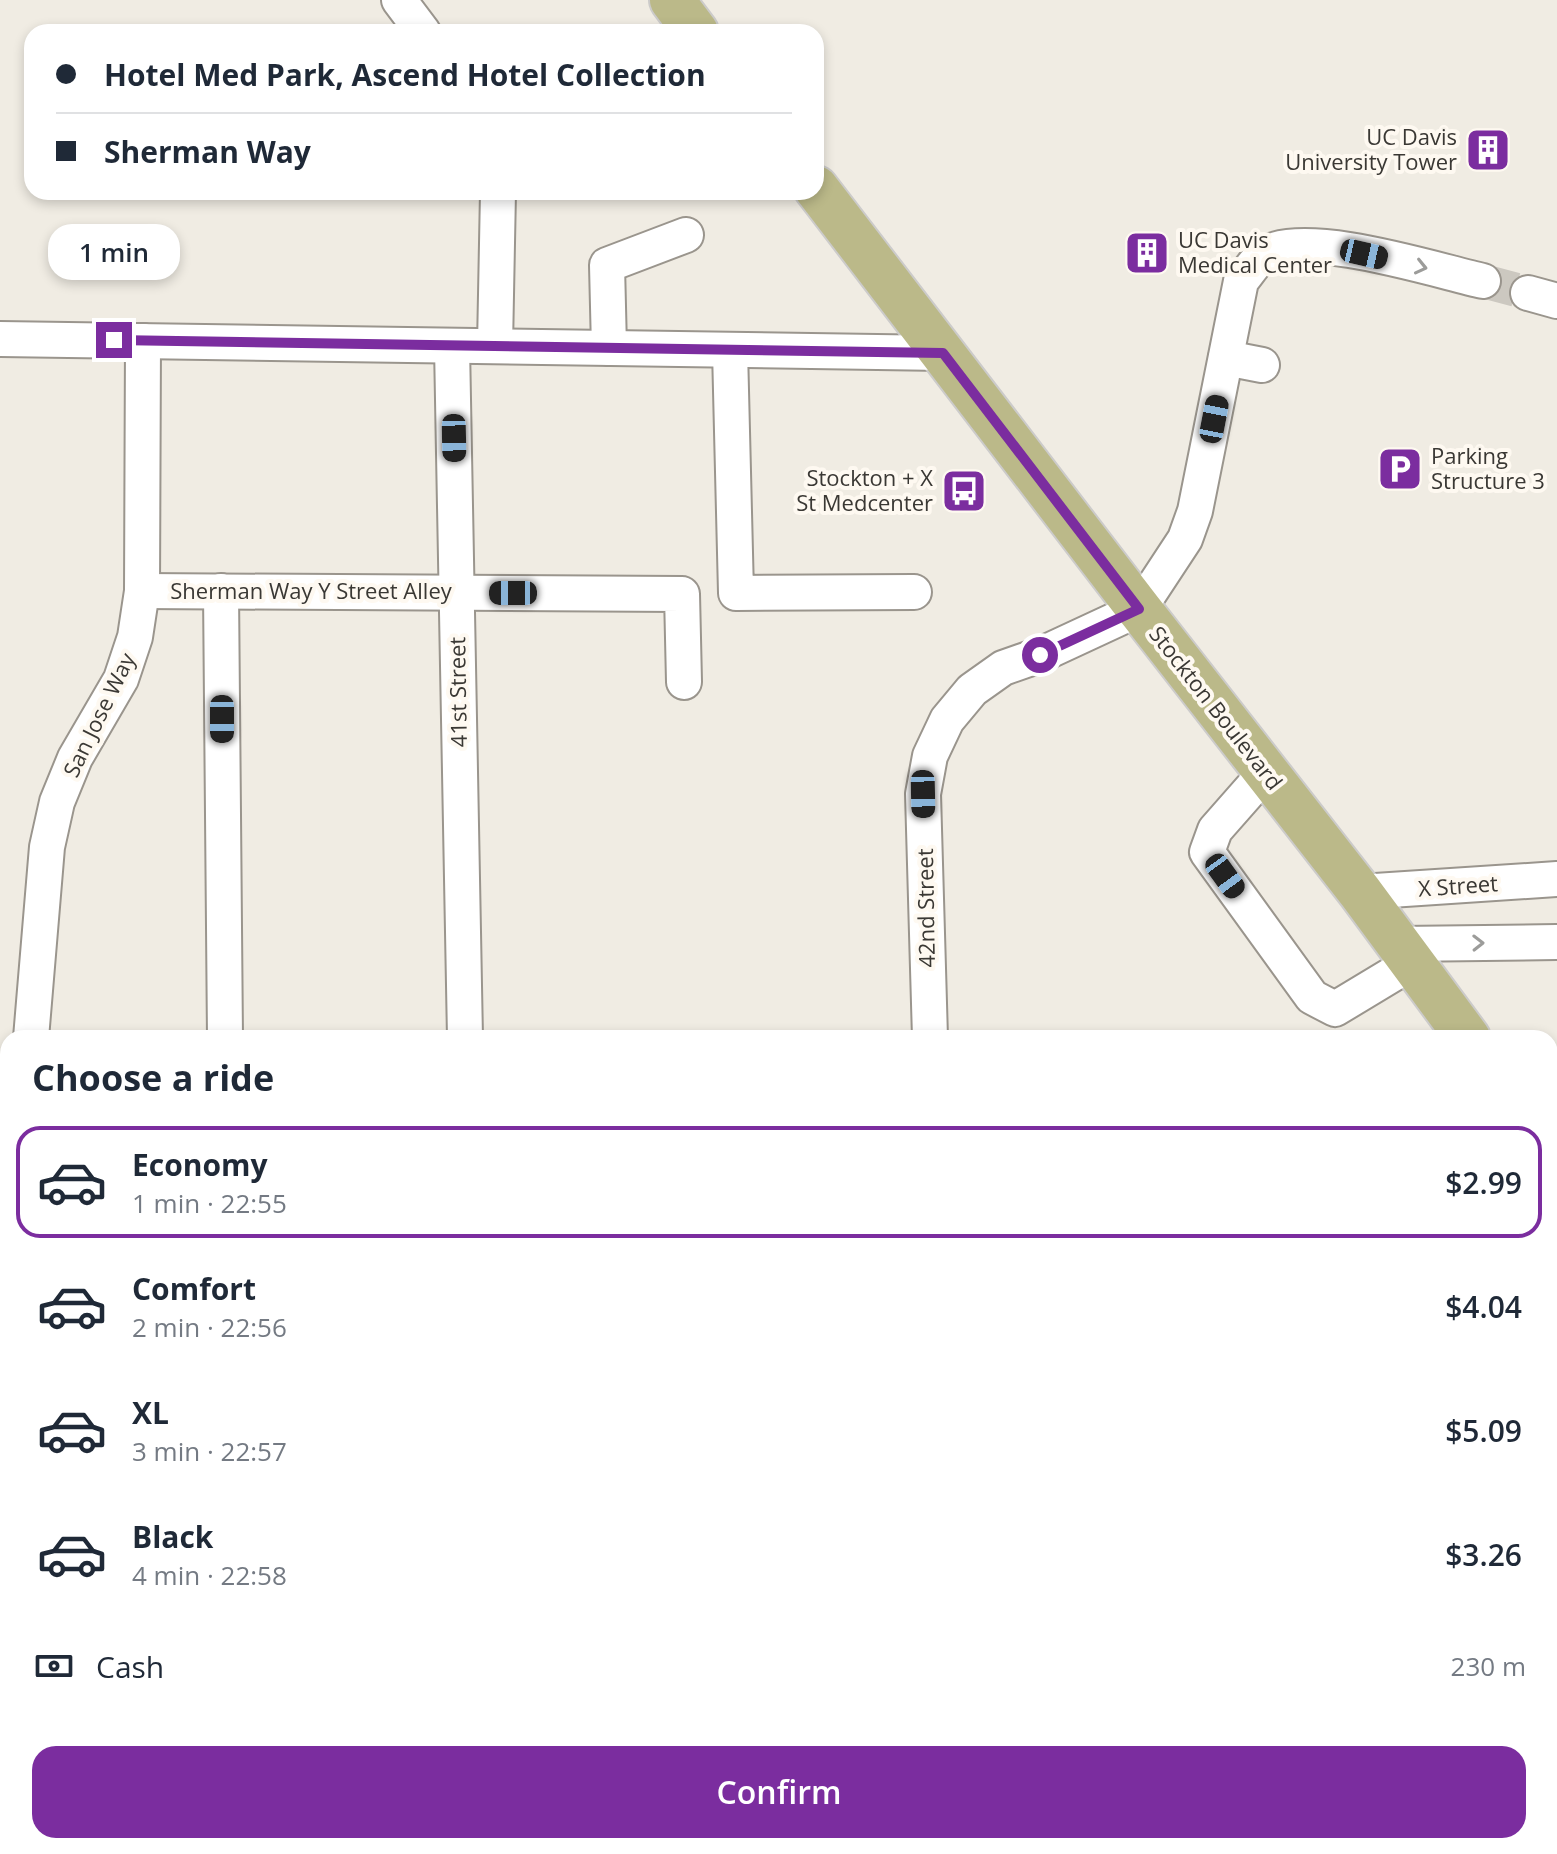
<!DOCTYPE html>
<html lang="en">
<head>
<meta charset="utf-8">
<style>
  :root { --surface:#fff; --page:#f2f2f3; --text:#1f2937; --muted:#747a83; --line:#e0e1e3; --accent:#7b2d9f }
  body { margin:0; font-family:"Open Sans",sans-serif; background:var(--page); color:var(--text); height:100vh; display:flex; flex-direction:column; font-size:30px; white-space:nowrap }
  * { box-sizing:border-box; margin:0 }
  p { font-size:26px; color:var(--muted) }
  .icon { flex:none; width:44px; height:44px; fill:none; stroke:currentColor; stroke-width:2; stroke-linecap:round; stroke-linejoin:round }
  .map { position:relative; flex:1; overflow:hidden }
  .panel { position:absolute; left:0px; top:1030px; width:1558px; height:824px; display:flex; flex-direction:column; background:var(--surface); border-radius:24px 24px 0 0; box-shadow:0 4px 12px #0003 }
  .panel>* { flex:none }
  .guide { position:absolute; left:24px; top:24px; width:800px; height:176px; border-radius:24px; box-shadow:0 4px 12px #0003; display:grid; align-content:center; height:176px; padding:0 32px; background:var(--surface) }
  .end { position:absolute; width:36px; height:36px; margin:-18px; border:10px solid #7b2d9f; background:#fff; box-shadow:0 0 0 4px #fff }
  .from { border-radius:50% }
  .bubble { position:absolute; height:56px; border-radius:24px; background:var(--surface); box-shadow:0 4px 12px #0003; font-size:26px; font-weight:600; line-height:56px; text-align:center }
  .car { position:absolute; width:24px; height:48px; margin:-24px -12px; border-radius:10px; box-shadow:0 0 6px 2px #0007; background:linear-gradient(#222 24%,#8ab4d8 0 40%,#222 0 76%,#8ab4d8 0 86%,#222 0) }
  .guide b { display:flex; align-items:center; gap:28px; height:76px; font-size:30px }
  .guide b+b { border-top:2px solid var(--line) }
  .guide i { width:20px; height:20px; background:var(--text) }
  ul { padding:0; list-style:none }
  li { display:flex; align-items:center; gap:24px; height:112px; margin:0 16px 12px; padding:0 16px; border:4px solid transparent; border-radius:24px }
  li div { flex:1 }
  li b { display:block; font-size:30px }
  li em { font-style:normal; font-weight:600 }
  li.selected { border-color:var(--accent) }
  li>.icon { width:72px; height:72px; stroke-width:1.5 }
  h2 { padding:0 32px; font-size:36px; line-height:96px }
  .pay { display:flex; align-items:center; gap:20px; height:88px; padding:0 32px; font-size:30px }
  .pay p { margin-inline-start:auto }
  .cta { display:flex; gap:16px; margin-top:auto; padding:16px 32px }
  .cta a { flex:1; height:92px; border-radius:24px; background:var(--accent); color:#fff; font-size:32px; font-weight:600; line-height:92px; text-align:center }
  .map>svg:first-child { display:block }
</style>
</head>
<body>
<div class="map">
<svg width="1557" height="1854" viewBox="0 0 1557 1854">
  <rect width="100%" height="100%" fill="#f0ece3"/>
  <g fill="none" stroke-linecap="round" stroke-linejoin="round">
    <path stroke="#ccc8c0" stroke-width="34" stroke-dasharray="34 17" stroke-linecap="butt" d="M1483,281L1528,293"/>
    <g stroke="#9a958d" stroke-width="38">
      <g id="minor">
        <path d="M399,0L423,32"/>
        <path d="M1528,293L1557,301"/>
        <path d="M0,339L943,353"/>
        <path d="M452,346L465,1038"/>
        <path d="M495,346L498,192"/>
        <path d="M609,348L607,265L686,235"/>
        <path d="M730,350L736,593L914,592"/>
        <path d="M1226,358L1262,365"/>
        <path d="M142,591L682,594L684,682"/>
        <path d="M221,591L225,1038"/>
        <path d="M1266,772L1215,830L1207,852L1312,997L1335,1009L1413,962"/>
        <path d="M1360,892L1557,879"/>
        <path d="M1400,944L1557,942"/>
        <path d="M31,1038L47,847L57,802L75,758L121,679L135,637L142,591L143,341"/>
        <path d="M930,1038L923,794L930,756L947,720L972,690L1003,668L1040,655L1139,609L1185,539L1195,511L1241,281C1248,273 1257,258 1266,253C1310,230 1434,270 1483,281"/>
        <path d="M8,1296L2,1363L8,1754"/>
        <path d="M1550,1436L1557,1434"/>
        <path d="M9,1846L10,1854"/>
        <path d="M234,1846V1854"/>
        <path d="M479,1846V1854"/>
        <path d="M729,1846V1854"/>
        <path d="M1194,1846L1195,1854"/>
      </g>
    </g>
    <g stroke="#cccbca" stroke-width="48">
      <g id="major">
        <path d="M672,0L696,32"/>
        <path d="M816,188L1139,609L1360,892L1468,1038"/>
        <path d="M1550,1190L1557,1208"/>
      </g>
    </g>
    <use href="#minor" stroke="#fff" stroke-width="34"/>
    <use href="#major" stroke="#bbb989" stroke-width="44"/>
  </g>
  <defs><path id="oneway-chevron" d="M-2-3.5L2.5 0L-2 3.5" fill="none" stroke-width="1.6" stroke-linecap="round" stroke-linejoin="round" transform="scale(2)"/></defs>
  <g stroke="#9c9c9a">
    <use href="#oneway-chevron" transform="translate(1421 267) rotate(13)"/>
    <use href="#oneway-chevron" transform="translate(1478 943) rotate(-1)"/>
  </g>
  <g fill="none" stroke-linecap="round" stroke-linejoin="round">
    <path stroke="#7b2d9f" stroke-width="10" d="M114,340L943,353L1139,609L1040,655"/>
  </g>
  <defs>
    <g id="building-square" transform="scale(2.3)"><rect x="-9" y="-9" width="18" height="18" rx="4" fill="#7b2d9f" stroke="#fef9f1"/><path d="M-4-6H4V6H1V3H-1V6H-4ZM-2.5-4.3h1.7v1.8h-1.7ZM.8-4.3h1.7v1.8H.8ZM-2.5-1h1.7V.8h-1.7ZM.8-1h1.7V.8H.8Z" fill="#fff"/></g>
    <g id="parking-square" transform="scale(2.3)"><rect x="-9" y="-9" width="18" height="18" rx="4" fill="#7b2d9f" stroke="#fef9f1"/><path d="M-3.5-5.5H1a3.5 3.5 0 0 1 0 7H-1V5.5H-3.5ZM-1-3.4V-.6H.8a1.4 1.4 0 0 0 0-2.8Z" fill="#fff"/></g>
    <g id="bus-square" transform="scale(2.3)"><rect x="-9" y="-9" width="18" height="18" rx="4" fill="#7b2d9f" stroke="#fef9f1"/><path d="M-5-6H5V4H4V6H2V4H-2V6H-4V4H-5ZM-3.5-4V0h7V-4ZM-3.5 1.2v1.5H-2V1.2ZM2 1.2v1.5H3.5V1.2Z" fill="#fff"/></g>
  </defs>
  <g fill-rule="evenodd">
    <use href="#building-square" x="1488" y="150"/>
    <use href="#building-square" x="1147" y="253"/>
    <use href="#parking-square" x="1400" y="469"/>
    <use href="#bus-square" x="964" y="491"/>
  </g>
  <g text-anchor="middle" stroke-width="8" stroke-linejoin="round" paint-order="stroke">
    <g font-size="22" fill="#3a3834" stroke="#fef9f1" text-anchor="end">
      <text x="1457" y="145">UC Davis<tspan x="1457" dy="25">University Tower</tspan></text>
      <text x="1178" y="248" text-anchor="start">UC Davis<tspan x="1178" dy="25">Medical Center</tspan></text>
      <text x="1431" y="464" text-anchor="start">Parking<tspan x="1431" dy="25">Structure 3</tspan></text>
      <text x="933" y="486">Stockton + X<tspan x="933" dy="25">St Medcenter</tspan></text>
    </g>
    <g font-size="22" fill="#3a3834" stroke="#fef9f1">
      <text x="311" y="599">Sherman Way Y Street Alley</text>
      <text transform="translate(458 692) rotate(-91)" y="8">41st Street</text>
      <text transform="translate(1216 708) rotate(52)" y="8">Stockton Boulevard</text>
      <text transform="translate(99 715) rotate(-64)" y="8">San Jose Way</text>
      <text transform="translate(1458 886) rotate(-4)" y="8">X Street</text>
      <text transform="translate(926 908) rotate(-91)" y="8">42nd Street</text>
    </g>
  </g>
</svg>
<i class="end from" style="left:1040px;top:655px"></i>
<i class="end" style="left:114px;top:340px"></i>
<div class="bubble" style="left:48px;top:224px;width:132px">1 min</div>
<i class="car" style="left:1364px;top:254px;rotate:103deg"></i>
<i class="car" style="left:1214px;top:419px;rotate:11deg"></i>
<i class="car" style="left:454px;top:438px;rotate:179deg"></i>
<i class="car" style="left:513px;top:593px;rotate:270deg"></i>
<i class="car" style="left:222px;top:719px;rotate:180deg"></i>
<i class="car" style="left:923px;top:794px;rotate:179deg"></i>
<i class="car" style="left:1225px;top:876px;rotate:144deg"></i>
<div class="guide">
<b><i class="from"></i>Hotel Med Park, Ascend Hotel Collection</b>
<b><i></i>Sherman Way</b>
</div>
<section class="panel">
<h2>Choose a ride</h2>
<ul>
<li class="selected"><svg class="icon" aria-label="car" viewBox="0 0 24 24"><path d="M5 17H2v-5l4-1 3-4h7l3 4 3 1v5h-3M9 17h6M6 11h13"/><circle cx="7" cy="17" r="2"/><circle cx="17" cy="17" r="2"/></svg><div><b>Economy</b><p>1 min · 22:55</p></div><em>$2.99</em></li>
<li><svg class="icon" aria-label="car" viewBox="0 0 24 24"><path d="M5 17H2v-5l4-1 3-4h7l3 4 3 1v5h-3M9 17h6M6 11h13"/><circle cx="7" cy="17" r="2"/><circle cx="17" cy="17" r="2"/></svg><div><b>Comfort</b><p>2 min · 22:56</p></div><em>$4.04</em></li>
<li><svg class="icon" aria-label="car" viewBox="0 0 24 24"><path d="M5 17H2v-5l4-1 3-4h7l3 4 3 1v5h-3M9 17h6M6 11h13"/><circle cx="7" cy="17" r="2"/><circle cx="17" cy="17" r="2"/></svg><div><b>XL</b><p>3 min · 22:57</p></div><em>$5.09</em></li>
<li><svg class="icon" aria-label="car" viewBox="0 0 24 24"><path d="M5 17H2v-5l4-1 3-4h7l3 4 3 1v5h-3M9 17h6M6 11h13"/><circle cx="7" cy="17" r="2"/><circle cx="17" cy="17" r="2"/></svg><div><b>Black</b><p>4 min · 22:58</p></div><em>$3.26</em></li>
</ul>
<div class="pay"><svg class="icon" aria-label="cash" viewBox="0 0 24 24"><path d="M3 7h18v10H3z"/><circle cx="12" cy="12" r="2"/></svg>Cash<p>230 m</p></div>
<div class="cta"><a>Confirm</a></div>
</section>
</div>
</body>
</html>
